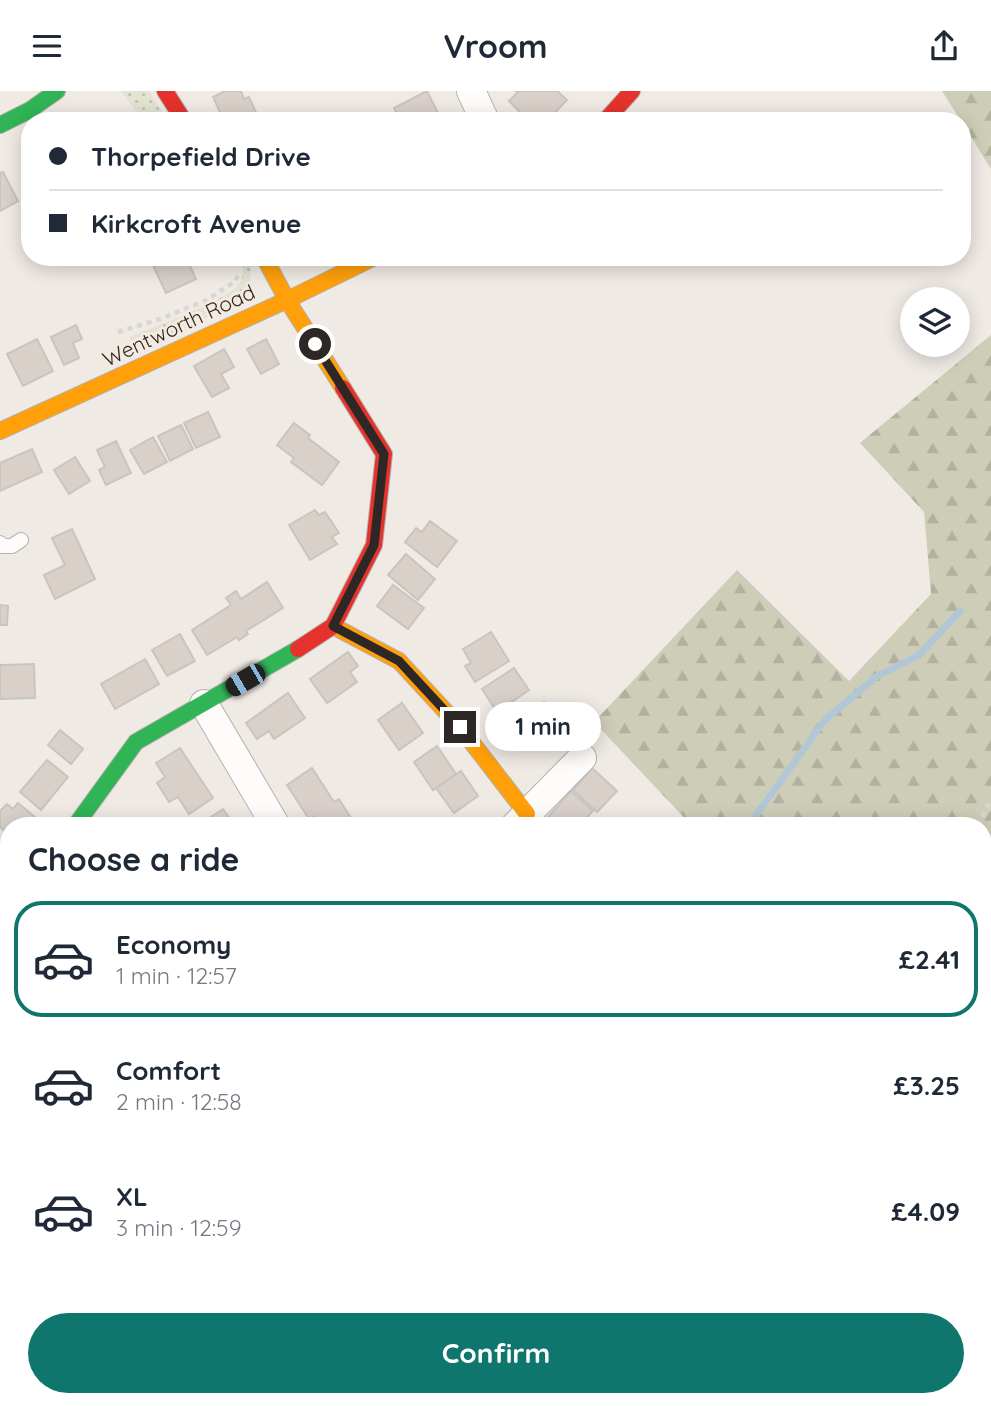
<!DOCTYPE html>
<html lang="en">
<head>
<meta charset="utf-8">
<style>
  :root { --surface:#fff; --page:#f2f2f3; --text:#1f2937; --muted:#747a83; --line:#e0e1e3; --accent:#0f766e }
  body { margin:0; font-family:Quicksand,sans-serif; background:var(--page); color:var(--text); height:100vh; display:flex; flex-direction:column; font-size:26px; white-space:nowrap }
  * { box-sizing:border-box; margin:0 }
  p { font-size:23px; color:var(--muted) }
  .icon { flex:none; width:38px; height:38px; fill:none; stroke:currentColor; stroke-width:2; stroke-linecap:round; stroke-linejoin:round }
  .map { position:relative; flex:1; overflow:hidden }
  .drawer { position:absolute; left:0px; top:726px; width:992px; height:590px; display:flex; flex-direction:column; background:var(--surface); border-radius:28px 28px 0 0; box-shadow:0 4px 18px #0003 }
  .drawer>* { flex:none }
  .hud { position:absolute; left:21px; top:21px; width:950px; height:154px; border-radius:28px; box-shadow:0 4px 18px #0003; display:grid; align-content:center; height:154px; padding:0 28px; background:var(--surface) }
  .tools { position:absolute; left:900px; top:196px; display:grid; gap:14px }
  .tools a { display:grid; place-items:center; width:70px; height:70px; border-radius:50%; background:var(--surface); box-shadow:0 4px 18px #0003; font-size:35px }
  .end { position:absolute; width:32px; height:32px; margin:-16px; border:9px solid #2d2825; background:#fff; box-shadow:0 0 0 4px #fff }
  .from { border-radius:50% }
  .bubble { position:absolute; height:49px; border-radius:24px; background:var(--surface); box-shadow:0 4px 18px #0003; font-size:23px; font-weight:700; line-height:49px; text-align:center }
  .car { position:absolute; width:21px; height:42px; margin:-21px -10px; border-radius:9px; box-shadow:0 0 5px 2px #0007; background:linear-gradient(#222 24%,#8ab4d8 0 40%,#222 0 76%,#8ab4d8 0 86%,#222 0) }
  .hud b { display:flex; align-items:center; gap:24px; height:66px; font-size:26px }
  .hud b+b { border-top:2px solid var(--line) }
  .hud i { width:18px; height:18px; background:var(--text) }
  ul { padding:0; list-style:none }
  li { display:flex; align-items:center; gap:21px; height:116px; margin:0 14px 10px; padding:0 14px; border:4px solid transparent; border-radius:28px }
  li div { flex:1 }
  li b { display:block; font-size:26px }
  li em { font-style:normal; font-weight:700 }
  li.on { border-color:var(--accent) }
  li>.icon { width:63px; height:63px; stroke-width:1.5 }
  h2 { padding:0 28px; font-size:32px; line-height:84px }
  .primary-button { display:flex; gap:14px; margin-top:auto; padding:14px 28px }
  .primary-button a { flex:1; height:80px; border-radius:42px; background:var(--accent); color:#fff; font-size:28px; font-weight:700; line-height:80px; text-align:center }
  header { display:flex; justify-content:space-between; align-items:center; height:91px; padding:0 28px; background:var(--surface); font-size:32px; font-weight:700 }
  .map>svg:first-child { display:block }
</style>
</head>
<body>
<header><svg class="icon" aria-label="menu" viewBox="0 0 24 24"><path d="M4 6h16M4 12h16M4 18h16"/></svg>Vroom<svg class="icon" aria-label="share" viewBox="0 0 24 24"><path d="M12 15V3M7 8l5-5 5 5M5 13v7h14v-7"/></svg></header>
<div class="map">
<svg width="991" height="1315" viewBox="0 0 991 1315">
  <defs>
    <pattern id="grass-dots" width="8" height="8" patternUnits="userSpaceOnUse" patternTransform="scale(1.75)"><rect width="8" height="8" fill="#e3e3d1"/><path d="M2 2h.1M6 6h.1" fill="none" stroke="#c3c3b3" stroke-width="1.8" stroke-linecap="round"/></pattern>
    <pattern id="forest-firs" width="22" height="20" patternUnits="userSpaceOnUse" patternTransform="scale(1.75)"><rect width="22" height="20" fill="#ceceb8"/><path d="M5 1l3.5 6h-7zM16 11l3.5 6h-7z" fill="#b1b19e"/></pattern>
  </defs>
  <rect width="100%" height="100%" fill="#f0eae5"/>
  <g fill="url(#grass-dots)">
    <path d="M121,0H148L169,30H143Z"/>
    <path d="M239,166H247L251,175L250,201L239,211L142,257L132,253L129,246C150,238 230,208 239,193C245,184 243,175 239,166Z"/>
    <path d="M984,844L991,848V956L984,952Z"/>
    <path d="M9,1271V1307H163L166,1315H0V1309L6,1304L0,1298V1276Z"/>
    <path d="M289,1307H643L636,1315H396L338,1308L332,1315H289Z"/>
  </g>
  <g fill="url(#forest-firs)">
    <path d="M942,0H991V78L963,33L962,30H961Z"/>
    <path d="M991,244V848L984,844V735H692L594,631L737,479L849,590L931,503L924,421L860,352Z"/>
    <path d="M984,952L991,956V1315H636L643,1307H984Z"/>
    <path d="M163,1307H289V1315H166Z"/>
  </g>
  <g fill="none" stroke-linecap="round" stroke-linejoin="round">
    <g stroke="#b2c7d6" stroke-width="7">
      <path d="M748,735L825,629L876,586L919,564L960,520"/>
      <path d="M0,1291L9,1285"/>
    </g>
  </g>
  <g fill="#d9d0ca" stroke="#c8c4c0" stroke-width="2">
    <path d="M225,0H241L244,8L249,6L260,30H224L213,6Z"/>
    <path d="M427,0L442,30H401L394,17Z"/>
    <path d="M516,0H557L567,9L547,30H529L509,10L517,2Z"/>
    <path d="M3,81L18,110L0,120V82Z"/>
    <path d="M149,166H186L196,188L166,202Z"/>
    <path d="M76,234L82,248L73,252L79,267L64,274L51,246Z"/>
    <path d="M37,248L53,280L23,295L7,263Z"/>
    <path d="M266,248L279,273L261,283L247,258Z"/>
    <path d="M224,258L234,276L221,283L229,297L212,306L194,275Z"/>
    <path d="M208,321L220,346L196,357L184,332Z"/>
    <path d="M294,332L310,344L308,347L339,371L322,394L291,371L294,367L277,354Z"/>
    <path d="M181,334L193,358L170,370L158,345Z"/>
    <path d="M153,346L167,371L144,383L130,359Z"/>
    <path d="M116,350L131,382L106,394L99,379L105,376L97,359Z"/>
    <path d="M32,358L42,381L0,400V372Z"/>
    <path d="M75,366L90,390L69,403L54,379Z"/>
    <path d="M315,419L319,424L325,421L339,442L332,446L337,453L310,469L289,434Z"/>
    <path d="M430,430L457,450L437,476L405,451L416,437L422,441Z"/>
    <path d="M72,438L95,488L55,508L44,484L65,474L52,447Z"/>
    <path d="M406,463L435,488L418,509L388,484Z"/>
    <path d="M267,491L283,517L246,540L248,543L239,549L237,546L207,564L192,539L231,514L226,507L236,500L241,508Z"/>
    <path d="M393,494L424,517L408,538L377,515Z"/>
    <path d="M0,514L8,515L7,534H0Z"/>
    <path d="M491,541L509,570L475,591L465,575L471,572L463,558Z"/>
    <path d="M180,543L195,570L167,585L152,559Z"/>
    <path d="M348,561L358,575L350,581L357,591L327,612L310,588Z"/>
    <path d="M145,568L159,593L115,618L101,593Z"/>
    <path d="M34,573L35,607L0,608V574Z"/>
    <path d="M514,577L529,599L497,621L482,598Z"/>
    <path d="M288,602L305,627L274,648L269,640L257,648L246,632Z"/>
    <path d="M544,611L557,633L524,651L512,629Z"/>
    <path d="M402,612L423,642L399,659L378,629Z"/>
    <path d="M60,639L83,658L71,673L48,654Z"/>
    <path d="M437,655L456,683L433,699L414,671Z"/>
    <path d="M180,657L213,707L189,723L178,706L169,711L157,692L165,686L156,672Z"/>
    <path d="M47,669L68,686L41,719L20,701Z"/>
    <path d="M312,677L334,711L339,708L354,732L350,735H322L315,725L309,728L287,694Z"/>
    <path d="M592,677L617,700L597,721L573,699Z"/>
    <path d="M461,680L478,705L454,722L436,697Z"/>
    <path d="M571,700L593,720L579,735H540Z"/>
    <path d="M18,712L41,731L37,735H9V744L0,736V720L7,713L13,718Z"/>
    <path d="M223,718L235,735H201L200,733Z"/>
    <path d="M9,824V858L3,861L0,855V829Z"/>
    <path d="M0,1156L9,1172V1182L0,1187Z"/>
  </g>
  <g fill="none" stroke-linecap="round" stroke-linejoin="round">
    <g stroke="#b6b1ad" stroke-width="16">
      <path id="lane" d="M0,452L2,455H12L21,449"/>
    </g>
    <g stroke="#b6b1ad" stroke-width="30">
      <g id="street">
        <path d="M471,0L485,30"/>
        <path d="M204,613L276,735"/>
        <path d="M515,735L582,667"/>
        <path d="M0,767L9,773"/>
        <path d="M0,1058L9,1066"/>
      </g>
    </g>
    <g stroke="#b6b1ad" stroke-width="18">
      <g id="fast">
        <path d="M0,34L30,19L57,0"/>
        <path d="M75,735L136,651L298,558"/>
      </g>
    </g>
    <g stroke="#b6b1ad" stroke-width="18">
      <g id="slow">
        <path d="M264,166L287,209L343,297"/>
        <path d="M0,340L287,209L375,166"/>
        <path d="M333,535L399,570L460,636L527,723"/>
      </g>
    </g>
    <g stroke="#b6b1ad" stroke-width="18">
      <g id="jam">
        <path d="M165,0L184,30"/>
        <path d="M605,30L632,0"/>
        <path d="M298,558L333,535L374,454L384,363L343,297"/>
      </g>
    </g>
    <g stroke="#d7d6d4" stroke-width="4.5" stroke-dasharray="5 5" stroke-linecap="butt">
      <path d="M118,241L160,228L205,210L236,190L238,182"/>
      <path d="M978,735L991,708"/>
      <path d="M984,866L991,870"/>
      <path d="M984,970L991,966"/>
      <path d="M984,1220L991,1217"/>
      <path d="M0,1304L9,1298"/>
      <path d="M510,1307L515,1315"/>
    </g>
    <use href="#lane" stroke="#fdfcfb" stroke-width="14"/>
    <use href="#street" stroke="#fdfcfb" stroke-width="28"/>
    <use href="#fast" stroke="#30b455" stroke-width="16"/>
    <use href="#slow" stroke="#ff9f0a" stroke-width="16"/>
    <use href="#jam" stroke="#e5322d" stroke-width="16"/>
  </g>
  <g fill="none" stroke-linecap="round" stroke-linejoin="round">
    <path stroke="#2d2825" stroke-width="9" d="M315,253L384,363L374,454L333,535L399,570L460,636"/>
  </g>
  <g text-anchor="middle" stroke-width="6" stroke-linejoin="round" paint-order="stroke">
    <g font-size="21" fill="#2d2825" stroke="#f5eae0">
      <text transform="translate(179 235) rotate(-25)" y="7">Wentworth Road</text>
    </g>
  </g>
</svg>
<div class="tools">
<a><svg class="icon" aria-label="layers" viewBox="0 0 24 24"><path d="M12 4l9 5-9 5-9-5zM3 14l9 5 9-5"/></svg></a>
</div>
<i class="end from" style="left:315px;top:253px"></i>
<i class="end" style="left:460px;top:636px"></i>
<div class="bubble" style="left:485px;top:611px;width:116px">1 min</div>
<i class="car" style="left:245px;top:589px;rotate:240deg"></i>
<div class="hud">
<b><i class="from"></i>Thorpefield Drive</b>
<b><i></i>Kirkcroft Avenue</b>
</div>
<section class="drawer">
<h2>Choose a ride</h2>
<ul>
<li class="on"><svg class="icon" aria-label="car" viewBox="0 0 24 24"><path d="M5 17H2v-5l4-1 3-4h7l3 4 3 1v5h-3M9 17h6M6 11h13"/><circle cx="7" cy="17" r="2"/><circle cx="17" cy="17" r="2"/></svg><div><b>Economy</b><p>1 min · 12:57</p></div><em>£2.41</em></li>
<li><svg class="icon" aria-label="car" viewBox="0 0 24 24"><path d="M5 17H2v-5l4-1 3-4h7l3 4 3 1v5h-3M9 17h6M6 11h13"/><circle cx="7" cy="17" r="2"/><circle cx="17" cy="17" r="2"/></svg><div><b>Comfort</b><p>2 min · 12:58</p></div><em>£3.25</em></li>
<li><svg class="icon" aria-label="car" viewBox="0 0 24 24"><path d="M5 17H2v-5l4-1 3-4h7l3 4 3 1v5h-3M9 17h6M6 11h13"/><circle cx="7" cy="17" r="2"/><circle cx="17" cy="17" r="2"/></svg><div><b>XL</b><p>3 min · 12:59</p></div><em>£4.09</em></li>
</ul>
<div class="primary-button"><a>Confirm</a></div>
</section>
</div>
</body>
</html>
